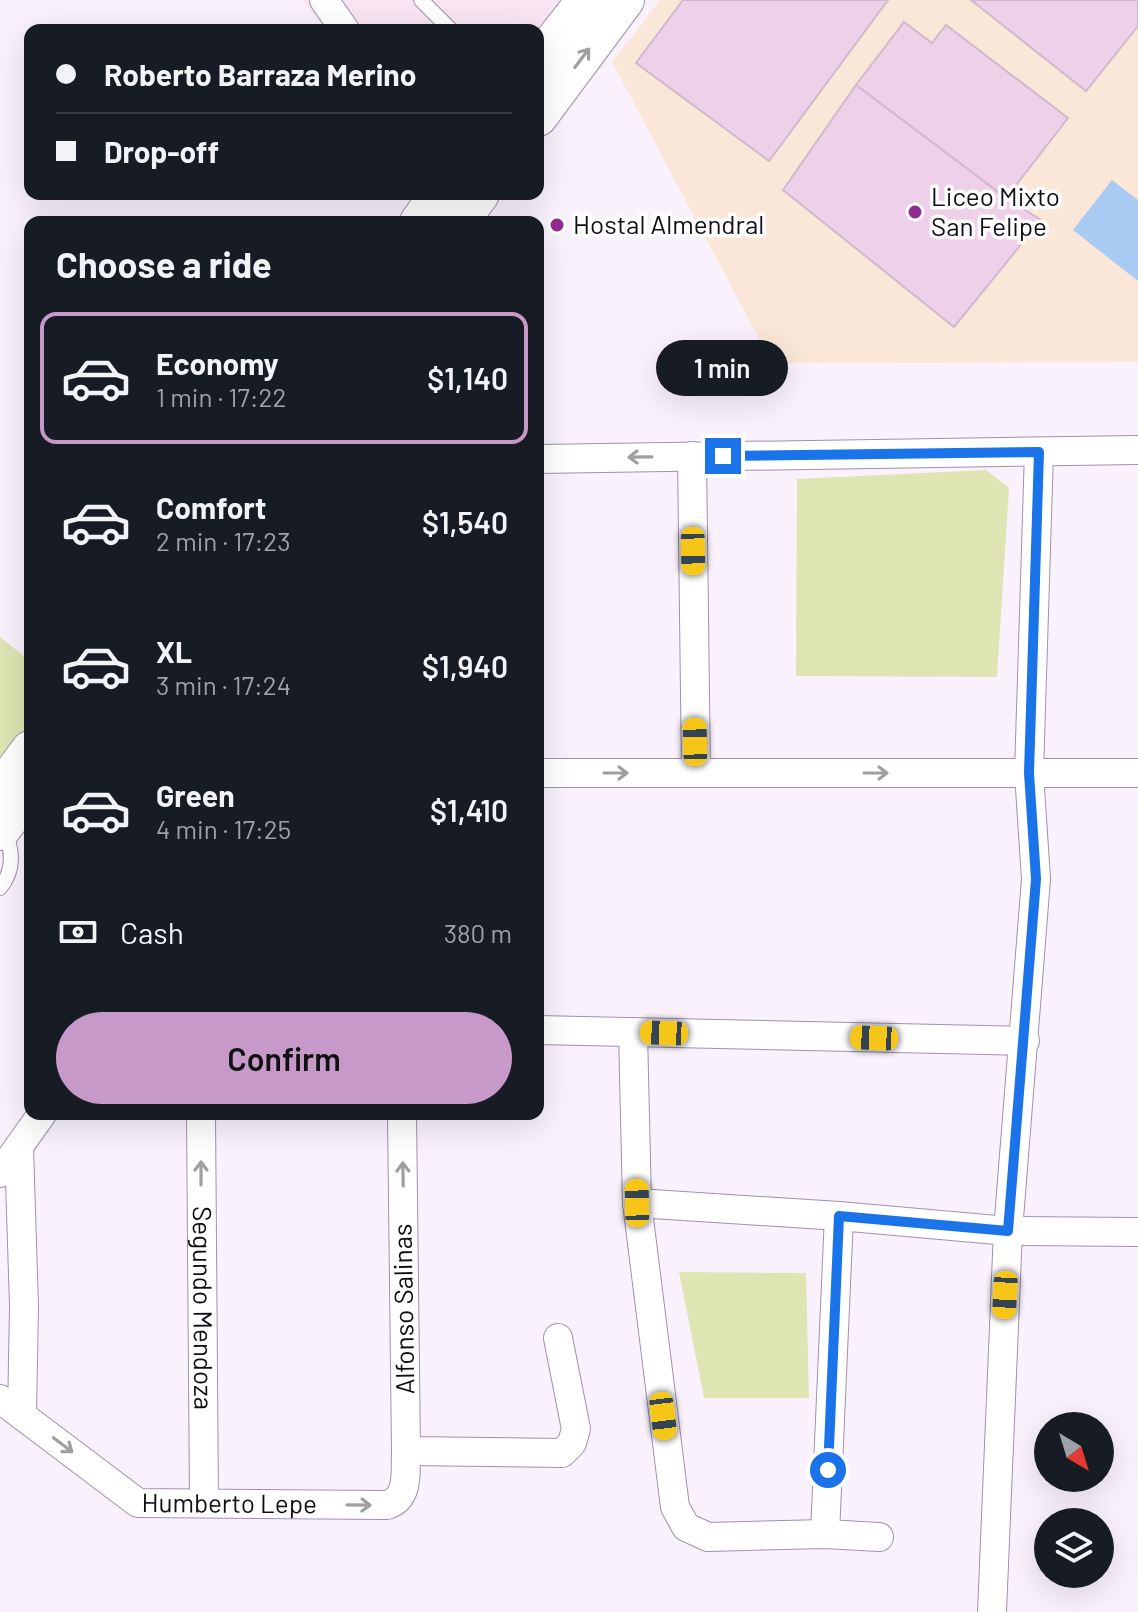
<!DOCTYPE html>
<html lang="en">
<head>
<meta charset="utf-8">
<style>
  :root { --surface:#171b24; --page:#242831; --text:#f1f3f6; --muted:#9ea1a6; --line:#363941; --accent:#c699c9 }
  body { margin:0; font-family:Barlow,sans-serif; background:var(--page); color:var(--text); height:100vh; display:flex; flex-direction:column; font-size:30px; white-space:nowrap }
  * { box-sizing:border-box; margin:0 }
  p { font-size:26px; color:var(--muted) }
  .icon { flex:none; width:44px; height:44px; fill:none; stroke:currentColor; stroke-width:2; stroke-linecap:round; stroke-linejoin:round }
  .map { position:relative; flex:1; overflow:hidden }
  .drawer { position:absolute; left:24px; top:216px; width:520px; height:904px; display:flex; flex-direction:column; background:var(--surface); border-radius:16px; box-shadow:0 8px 32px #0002 }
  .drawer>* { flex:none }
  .banner { position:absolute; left:24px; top:24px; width:520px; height:176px; border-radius:16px; box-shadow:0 8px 32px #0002; display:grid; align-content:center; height:176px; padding:0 32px; background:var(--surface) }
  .needle { width:52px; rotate:142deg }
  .fabs { position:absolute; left:1034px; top:1412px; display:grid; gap:16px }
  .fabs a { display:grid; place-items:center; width:80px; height:80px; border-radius:50%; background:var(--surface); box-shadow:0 8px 32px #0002; font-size:40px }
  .end { position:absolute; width:36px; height:36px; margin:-18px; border:10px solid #1a73e8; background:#fff; box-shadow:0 0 0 4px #fff }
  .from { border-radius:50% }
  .bubble { position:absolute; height:56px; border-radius:28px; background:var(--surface); box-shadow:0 8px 32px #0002; font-size:26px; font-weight:600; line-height:56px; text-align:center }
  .car { position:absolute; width:24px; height:48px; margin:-24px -12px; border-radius:10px; box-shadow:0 0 6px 2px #0007; background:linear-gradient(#f5c518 24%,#345 0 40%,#f5c518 0 76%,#345 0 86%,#f5c518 0) }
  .banner b { display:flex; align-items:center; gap:28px; height:76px; font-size:30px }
  .banner b+b { border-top:2px solid var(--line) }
  .banner i { width:20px; height:20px; background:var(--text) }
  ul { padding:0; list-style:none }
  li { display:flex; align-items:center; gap:24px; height:132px; margin:0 16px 12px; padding:0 16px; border:4px solid transparent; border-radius:16px }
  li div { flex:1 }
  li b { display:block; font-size:30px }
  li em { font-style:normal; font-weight:600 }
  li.selected { border-color:var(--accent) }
  li>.icon { width:72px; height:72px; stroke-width:1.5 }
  h2 { padding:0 32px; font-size:36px; line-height:96px }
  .pay { display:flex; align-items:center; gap:20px; height:88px; padding:0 32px; font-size:30px }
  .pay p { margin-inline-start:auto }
  .action { display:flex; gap:16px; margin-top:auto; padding:16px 32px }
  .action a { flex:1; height:92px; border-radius:48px; background:var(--accent); color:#111; font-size:32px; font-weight:600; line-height:92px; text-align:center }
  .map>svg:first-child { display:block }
</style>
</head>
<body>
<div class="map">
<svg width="1138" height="1612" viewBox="0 0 1138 1612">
  <rect width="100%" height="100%" fill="#f9f2fd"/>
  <path fill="#f9e4f2" d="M302,0H566L538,39V30H325Z"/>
  <path fill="#fae7d7" d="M660,0H1138V362L772,363L612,62Z"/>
  <g fill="#dee5b3">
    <path d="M986,470L1009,488L997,677L796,676L797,479Z"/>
    <path d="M0,637L30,661V727L0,769Z"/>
    <path d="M679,1272L806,1273L809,1398H704Z"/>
  </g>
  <path fill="#a9caf3" d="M1112,180L1138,200V281L1073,230Z"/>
  <g fill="#eed1e8" stroke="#d2b7cd" stroke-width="2">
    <path d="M683,0H888L769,161L636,63Z"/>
    <path d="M971,0H1138V26L1086,91Z"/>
    <path d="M904,22L932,43L946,25L1068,118L1006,198L856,85Z"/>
    <path d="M856,85L1006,198L1041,220L954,327L783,190Z"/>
  </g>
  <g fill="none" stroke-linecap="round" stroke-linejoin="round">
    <g stroke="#a190ab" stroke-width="16">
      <g id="service">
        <path d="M421,0L451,30"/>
        <path d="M0,888C15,870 13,850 4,830"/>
      </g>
    </g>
    <g stroke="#a190ab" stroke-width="30">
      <g id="minor">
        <path d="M324,0L345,30"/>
        <path d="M692,456L696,773"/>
        <path d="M538,459L1138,450"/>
        <path d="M538,773H1138"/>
        <path d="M538,1030L1025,1041"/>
        <path d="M633,1032L637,1203L675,1507L686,1527L708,1537L825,1534L879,1537"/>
        <path id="s1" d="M201,1114L204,1503"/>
        <path d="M19,1147L24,1306L22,1415"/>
        <path d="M0,1173L42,1114"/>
        <path d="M637,1203L839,1216L1008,1231L1138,1232"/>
        <path id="s2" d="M0,1399L138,1503L387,1505C410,1498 405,1471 406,1451L402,1114"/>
        <path d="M406,1451L562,1453L572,1443L576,1429L558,1338"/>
        <path d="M825,1534L839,1216"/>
        <path d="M992,1612L1008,1231L1036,879L1029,773L1039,452"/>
      </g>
    </g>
    <g stroke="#a190ab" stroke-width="40">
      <g id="secondary">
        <path d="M538,61L586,0"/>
        <path d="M538,117L625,0"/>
        <path d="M419,222L439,194"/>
        <path d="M459,222L480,194"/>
        <path d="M0,791L30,750"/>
        <path d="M0,831L30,792"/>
      </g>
    </g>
    <use href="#service" stroke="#fff" stroke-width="14"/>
    <use href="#minor" stroke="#fff" stroke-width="28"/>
    <use href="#secondary" stroke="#fff" stroke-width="38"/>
  </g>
  <defs><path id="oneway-shaft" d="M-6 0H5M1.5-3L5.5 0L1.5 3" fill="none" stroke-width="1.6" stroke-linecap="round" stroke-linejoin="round" transform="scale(2)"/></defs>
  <g stroke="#a19ea2">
    <use href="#oneway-shaft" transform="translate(582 58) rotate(-53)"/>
    <use href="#oneway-shaft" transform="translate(640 457) rotate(179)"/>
    <use href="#oneway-shaft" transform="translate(616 773)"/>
    <use href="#oneway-shaft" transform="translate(876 773)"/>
    <use href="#oneway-shaft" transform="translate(201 1173) rotate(-90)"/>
    <use href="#oneway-shaft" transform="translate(403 1174) rotate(-91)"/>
    <use href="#oneway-shaft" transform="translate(63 1445) rotate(37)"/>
    <use href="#oneway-shaft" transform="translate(359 1505) rotate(1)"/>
  </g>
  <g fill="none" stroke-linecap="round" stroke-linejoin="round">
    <path stroke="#1a73e8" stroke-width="10" d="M723,456L1039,452L1029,773L1036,879L1008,1231L839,1216L828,1470"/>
  </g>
  <g fill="#912c92" stroke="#fff" stroke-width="3">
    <circle cx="915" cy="212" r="8"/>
    <circle cx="557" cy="225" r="8"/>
  </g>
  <g text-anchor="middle" stroke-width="7" stroke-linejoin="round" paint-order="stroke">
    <g font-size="26" fill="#130c16" stroke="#fff" text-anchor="start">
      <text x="931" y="206">Liceo Mixto<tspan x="931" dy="30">San Felipe</tspan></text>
      <text x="573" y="234">Hostal Almendral</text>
    </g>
    <g font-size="26" fill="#130c16" stroke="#fff">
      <text dy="9" stroke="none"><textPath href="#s1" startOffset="194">Segundo Mendoza</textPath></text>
      <text transform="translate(404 1309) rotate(-91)" y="9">Alfonso Salinas</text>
      <text dy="9" stroke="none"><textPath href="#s2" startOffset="264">Humberto Lepe</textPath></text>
    </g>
  </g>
</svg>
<div class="fabs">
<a><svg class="needle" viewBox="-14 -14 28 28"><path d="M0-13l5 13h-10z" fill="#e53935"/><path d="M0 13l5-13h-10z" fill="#9ea1a6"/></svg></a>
<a><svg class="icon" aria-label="layers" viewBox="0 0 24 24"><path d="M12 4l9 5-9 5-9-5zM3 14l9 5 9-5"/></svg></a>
</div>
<i class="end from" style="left:828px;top:1470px"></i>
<i class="end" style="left:723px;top:456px"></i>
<div class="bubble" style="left:656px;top:340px;width:132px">1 min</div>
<i class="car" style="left:693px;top:551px;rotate:179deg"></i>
<i class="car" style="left:695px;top:742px;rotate:359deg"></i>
<i class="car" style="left:664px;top:1033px;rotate:272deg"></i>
<i class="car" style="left:874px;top:1038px;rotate:272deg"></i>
<i class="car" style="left:637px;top:1203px;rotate:359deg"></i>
<i class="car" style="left:1005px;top:1295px;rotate:183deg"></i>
<i class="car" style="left:663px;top:1416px;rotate:173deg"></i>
<div class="banner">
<b><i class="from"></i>Roberto Barraza Merino</b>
<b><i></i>Drop-off</b>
</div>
<section class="drawer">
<h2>Choose a ride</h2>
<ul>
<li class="selected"><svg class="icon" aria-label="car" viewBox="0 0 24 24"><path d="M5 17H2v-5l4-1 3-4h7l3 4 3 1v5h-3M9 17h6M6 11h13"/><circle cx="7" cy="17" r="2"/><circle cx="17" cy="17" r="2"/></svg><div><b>Economy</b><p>1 min · 17:22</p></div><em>$1,140</em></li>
<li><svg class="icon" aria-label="car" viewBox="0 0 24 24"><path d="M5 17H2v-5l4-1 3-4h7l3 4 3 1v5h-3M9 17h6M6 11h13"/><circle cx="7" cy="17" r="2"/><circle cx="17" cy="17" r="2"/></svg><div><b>Comfort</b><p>2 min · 17:23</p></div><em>$1,540</em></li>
<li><svg class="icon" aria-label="car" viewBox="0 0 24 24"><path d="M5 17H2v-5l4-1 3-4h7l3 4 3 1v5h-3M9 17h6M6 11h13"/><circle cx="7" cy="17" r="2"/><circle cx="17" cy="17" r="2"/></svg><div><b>XL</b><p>3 min · 17:24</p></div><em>$1,940</em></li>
<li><svg class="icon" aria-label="car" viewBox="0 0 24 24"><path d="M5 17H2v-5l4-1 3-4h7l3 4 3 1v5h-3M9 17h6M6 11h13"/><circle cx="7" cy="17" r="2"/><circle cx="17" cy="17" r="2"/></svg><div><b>Green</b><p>4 min · 17:25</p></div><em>$1,410</em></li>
</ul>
<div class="pay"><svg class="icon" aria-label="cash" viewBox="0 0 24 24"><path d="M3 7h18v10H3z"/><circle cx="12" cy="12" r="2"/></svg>Cash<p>380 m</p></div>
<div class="action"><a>Confirm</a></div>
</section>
</div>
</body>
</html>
